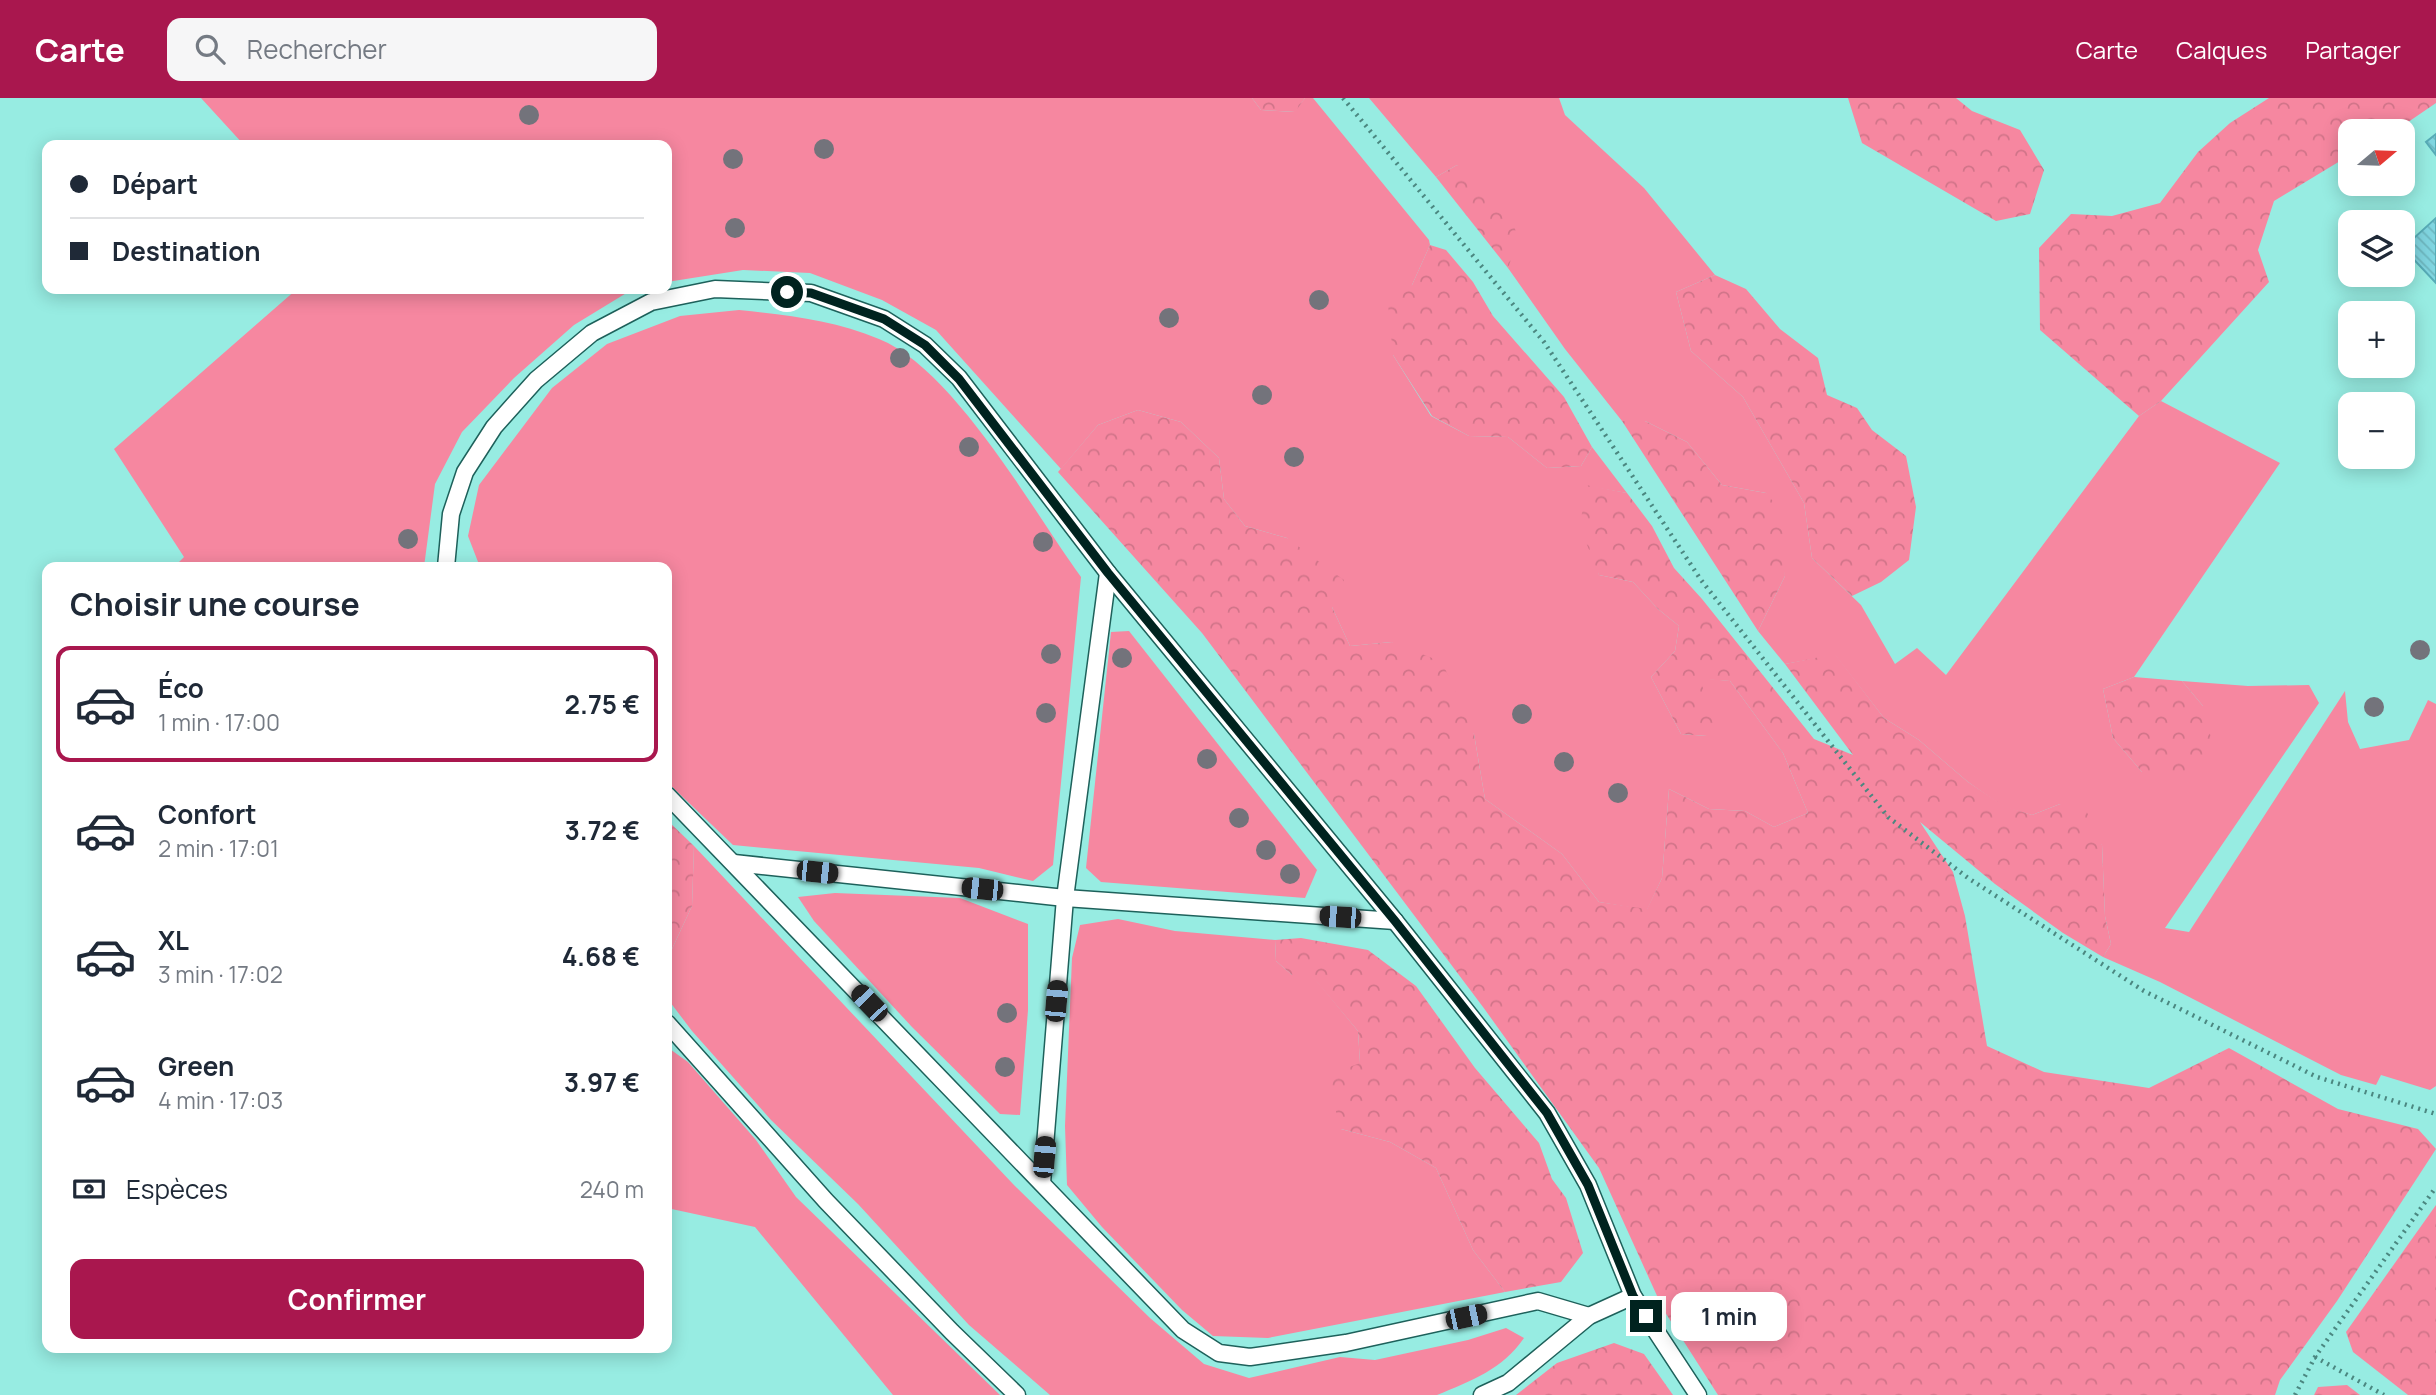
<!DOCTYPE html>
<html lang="fr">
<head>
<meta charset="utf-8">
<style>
  :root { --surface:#fff; --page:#f6f6f7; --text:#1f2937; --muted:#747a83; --line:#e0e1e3; --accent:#a9174e }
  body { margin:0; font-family:Manrope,sans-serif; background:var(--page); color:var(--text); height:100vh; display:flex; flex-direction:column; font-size:26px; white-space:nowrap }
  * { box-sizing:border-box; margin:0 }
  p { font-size:23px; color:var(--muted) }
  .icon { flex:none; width:38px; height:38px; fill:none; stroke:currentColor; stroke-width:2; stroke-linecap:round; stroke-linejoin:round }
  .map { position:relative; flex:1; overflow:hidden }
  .panel { position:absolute; left:42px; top:464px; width:630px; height:791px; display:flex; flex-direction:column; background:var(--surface); border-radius:14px; box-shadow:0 4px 18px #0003 }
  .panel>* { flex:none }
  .top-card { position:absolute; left:42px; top:42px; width:630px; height:154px; border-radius:14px; box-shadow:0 4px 18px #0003; display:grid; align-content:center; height:154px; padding:0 28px; background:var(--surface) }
  .needle { width:46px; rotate:71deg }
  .buttons { position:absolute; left:2338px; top:21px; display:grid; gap:14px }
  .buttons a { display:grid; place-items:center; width:77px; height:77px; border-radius:14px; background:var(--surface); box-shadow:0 4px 18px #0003; font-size:35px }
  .end { position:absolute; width:32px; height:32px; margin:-16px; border:9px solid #00231f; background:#fff; box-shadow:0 0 0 4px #fff }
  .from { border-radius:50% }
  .bubble { position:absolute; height:49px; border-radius:14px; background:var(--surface); box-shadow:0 4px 18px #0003; font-size:23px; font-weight:700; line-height:49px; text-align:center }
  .car { position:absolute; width:21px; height:42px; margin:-21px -10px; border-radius:9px; box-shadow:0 0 5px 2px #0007; background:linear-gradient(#222 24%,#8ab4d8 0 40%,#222 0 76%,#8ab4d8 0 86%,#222 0) }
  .top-card b { display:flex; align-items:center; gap:24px; height:66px; font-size:26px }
  .top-card b+b { border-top:2px solid var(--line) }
  .top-card i { width:18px; height:18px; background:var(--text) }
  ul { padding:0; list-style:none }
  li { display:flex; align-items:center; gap:21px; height:116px; margin:0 14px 10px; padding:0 14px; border:4px solid transparent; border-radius:14px }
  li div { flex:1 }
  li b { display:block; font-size:26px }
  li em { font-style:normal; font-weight:700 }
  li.active { border-color:var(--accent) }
  li>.icon { width:63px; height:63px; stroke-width:1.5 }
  h2 { padding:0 28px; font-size:32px; line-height:84px }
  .pay { display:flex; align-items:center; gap:18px; height:77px; padding:0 28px; font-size:26px }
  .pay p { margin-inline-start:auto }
  .primary-button { display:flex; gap:14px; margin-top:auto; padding:14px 28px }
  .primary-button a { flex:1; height:80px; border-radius:14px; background:var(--accent); color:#fff; font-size:28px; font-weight:700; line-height:80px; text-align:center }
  header { display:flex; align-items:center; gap:42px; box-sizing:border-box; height:98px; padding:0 35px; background:var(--accent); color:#fff }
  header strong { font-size:33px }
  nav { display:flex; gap:38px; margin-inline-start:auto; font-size:24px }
  .search { width:490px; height:63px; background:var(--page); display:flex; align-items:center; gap:18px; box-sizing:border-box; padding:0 24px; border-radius:14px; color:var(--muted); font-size:26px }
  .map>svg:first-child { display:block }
</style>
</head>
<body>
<header>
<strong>Carte</strong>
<div class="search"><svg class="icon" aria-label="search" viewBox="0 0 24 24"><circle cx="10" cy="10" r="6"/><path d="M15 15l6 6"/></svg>Rechercher</div>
<nav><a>Carte</a><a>Calques</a><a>Partager</a></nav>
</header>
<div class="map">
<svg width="2436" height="1297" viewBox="0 0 2436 1297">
  <defs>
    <pattern id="forest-crowns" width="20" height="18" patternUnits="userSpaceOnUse" patternTransform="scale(1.75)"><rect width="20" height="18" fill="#f687a0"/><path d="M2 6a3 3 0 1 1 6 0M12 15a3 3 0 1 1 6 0" fill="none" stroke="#d17489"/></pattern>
    <pattern id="building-back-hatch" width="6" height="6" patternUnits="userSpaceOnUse" patternTransform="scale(1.75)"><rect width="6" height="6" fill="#80d5e0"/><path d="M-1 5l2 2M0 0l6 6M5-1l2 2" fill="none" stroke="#6db7c0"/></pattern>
  </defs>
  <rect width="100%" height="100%" fill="#97ece2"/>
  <g fill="#f687a0">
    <path d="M201,0H1252L1261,12L1294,14L1305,0H1313L1429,142L1430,147L1412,187L1393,257L1431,318L1469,338L1508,339L1547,370L1581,368L1592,349L1627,395L1586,388L1599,477L1633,484L1658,511L1679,528L1675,553L1651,579L1681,636L1707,638L1699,580L1730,583L1783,655L1808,715L1774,729L1745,713L1709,711L1669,691L1662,780L1647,812L1599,804L1562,756L1485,701L1474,636L1392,544L1350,548L1332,509L1287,440L1245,428L1224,401L1219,360L1181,324L1138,312L1098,327L1061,371L936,232L882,202L810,175L743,172L667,184V47H244Z"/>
    <path d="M1369,0H1559L1565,17L1644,90L1715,177L1676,194L1691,253L1743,299L1804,405L1812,460L1861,507L1895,566L1917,550L1946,577L2139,318L2161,303L2280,365L2134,579L2103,591L2113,640L2142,674L2203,608L2182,583L2248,588L2309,587L2319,605L2165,830L2189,834L2345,593L2348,624L2360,651L2409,642L2428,602L2436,606V988L2430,992L2381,977L2376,987L2341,977L2160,884L2103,859L2111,846L2105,818L2102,747L2060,706L2032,717L2004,709L1968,684L1919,642L1884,620L1835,557L1785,566L1758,533L1785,478L1766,395L1722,387L1687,344L1645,323H1622L1565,251L1508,170L1516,141L1457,67L1436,79Z"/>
    <path d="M297,191H633L574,227L514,280L462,334L435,386L424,469H174L184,459L114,351Z"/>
    <path d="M739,212C787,217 834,222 879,241C954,271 1033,413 1081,479L1053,767L1033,783L979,770L733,747L667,684V469H480L468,438L479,387L552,290L607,246L680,218Z"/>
    <path d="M1129,533L1317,772L1305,800L1101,784L1086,770L1111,534Z"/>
    <path d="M694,748L1013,1086L1150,1220L1204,1266L1249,1280L1340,1259L1375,1262L1468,1242L1506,1230L1524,1240C1503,1271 1471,1283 1437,1297H1050L969,1227L858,1106L771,1022L692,933L667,900V852L672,851L692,808Z"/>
    <path d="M835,795L960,800L1028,826V912L1020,1017L1000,1016L912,929L814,823L798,799Z"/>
    <path d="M1118,821L1175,833L1275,842L1276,863L1292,877L1311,876L1358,933L1360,965L1341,1031L1390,1044L1436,1070L1473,1152L1505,1194L1268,1240L1213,1238L1182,1212L1102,1129L1067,1087L1065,1028L1072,860L1080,827Z"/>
    <path d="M667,949L688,964L756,1042L796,1099L1000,1297H893L755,1129L667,1110Z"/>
  </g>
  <g fill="url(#forest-crowns)">
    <path d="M1252,0H1305L1295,14L1261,12Z"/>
    <path d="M1848,0H1956L1972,13L2020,32L2044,72L2030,116L1996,123L1862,45Z"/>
    <path d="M2269,0H2436V5L2395,33H2350V57L2274,103L2258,152L2269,184L2161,303L2139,318L2040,232L2039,150L2071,116L2112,118L2160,105L2198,54L2230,25Z"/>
    <path d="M1457,67C1484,82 1518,107 1516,143C1516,151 1511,161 1508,170L1436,79Z"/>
    <path d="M1430,147L1446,152L1473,184L1493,218L1564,299L1592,349L1581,368L1547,370L1508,339L1469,338L1432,318L1393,257L1388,206L1412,187Z"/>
    <path d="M1715,177L1746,191L1780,231L1818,260L1827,297L1857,310L1872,332L1906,358L1916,409L1909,462L1881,484L1852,498L1812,460L1804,405L1743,299L1691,253L1676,194Z"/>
    <path d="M1138,312L1181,324L1219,360L1224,401L1245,428L1287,440L1344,482L1332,509L1350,548L1392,544L1442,564L1474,636L1485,701L1562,756L1599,804L1647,811L1662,780L1669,691L1709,711L1745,713L1774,729L1808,715L1783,655L1730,583L1700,581L1714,624L1707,638L1681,636L1651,579L1675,553L1679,528L1658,511L1633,484L1599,477L1580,429L1586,387L1627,395L1652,428L1674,470L1702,501L1814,641L1853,657L1785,566L1835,556L1884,620L1919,642L1968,684L2004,708L2032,717L2060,706L2085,710L2102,747L2105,818L2111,846L2103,859L2063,835L1995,786L1920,724L1953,774L1965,818L1987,948L2044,974L2149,990L2229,950L2338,1011L2418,1031L2436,1051L2337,1203L2280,1282L2275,1297H1718L1663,1211L1599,1070L1483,909L1202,535L1058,374L1098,327Z"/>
    <path d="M1622,323H1645L1687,344L1722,387L1766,395L1782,414L1785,478L1758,533Z"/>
    <path d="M2134,579L2182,583L2203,608L2212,644L2191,675L2142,674L2113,640L2103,591Z"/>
    <path d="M667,722L694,748L692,808L672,851L667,852Z"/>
    <path d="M1301,840L1368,852L1416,888L1475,970L1539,1045L1552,1081L1566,1100L1583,1155L1561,1184L1505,1194L1473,1152L1436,1070L1390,1044L1341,1031L1326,978L1360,965L1358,933L1311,877H1292L1276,863L1275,842Z"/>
    <path d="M2436,1107V1297H2408L2353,1254L2346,1234Z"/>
    <path d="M1614,1245L1644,1256L1673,1297H1516L1557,1265Z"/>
    <path d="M2347,1287L2360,1297H2314L2318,1289Z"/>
  </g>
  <g fill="url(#building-back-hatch)" stroke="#57acb7" stroke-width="2">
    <path d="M2436,36V57L2426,44Z"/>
    <path d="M2436,120V185L2403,150Z"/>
  </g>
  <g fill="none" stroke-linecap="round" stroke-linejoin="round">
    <g stroke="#1e615b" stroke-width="19">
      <g id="lane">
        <path d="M446,469L451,416L465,374L494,329L536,282L592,235L651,204L715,191L811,195L884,221L925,247L959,280L1108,475L1395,823L1547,1015L1588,1087L1633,1198L1698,1297"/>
        <path d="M667,697L1183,1232L1219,1255L1250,1259L1346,1245L1538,1203L1589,1218"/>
        <path d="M734,765L1065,800L1395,823"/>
        <path d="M667,925L826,1103L952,1234L1017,1297"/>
        <path d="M1042,1085L1065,800L1108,475"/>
        <path d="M1482,1297L1508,1285L1589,1218L1633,1198"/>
      </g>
    </g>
    <g stroke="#4b8780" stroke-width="4.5" stroke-dasharray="2 5" stroke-linecap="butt">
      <path d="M1343,0L1544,244L1701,482L1888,719L1968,780L2144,893L2317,979L2436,1016"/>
      <path d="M2315,1259L2384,1297"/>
      <path d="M2295,1297L2315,1259L2436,1089"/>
    </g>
    <use href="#lane" stroke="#fff" stroke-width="16"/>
  </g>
  <g fill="#73737b">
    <circle cx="529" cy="17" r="10"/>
    <circle cx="824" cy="51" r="10"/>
    <circle cx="733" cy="61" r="10"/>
    <circle cx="735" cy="130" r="10"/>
    <circle cx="1319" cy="202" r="10"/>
    <circle cx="1169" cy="220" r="10"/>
    <circle cx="900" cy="260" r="10"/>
    <circle cx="1262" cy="297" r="10"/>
    <circle cx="969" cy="349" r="10"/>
    <circle cx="1294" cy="359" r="10"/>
    <circle cx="408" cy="441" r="10"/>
    <circle cx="1043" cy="444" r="10"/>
    <circle cx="2420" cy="552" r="10"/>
    <circle cx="1051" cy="556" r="10"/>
    <circle cx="1122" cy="560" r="10"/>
    <circle cx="2374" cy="609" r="10"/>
    <circle cx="1046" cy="615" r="10"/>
    <circle cx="1522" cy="616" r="10"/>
    <circle cx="1207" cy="661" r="10"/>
    <circle cx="1564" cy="664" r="10"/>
    <circle cx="1618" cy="695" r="10"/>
    <circle cx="1239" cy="720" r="10"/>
    <circle cx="1266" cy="752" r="10"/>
    <circle cx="1290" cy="776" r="10"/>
    <circle cx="1007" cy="915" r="10"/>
    <circle cx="1005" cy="969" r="10"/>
  </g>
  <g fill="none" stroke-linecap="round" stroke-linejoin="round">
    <path stroke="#00231f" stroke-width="9" d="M787,194L811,195L884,221L925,247L959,281L1108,475L1395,823L1547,1015L1588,1087L1633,1198L1646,1218"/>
  </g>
</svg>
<div class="buttons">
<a><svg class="needle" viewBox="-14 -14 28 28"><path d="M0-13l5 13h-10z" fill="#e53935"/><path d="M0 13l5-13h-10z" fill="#747a83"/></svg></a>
<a><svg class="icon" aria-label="layers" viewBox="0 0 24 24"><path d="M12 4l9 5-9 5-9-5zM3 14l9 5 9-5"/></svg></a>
<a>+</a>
<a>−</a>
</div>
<i class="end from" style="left:787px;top:194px"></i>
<i class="end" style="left:1646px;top:1218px"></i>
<div class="bubble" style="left:1671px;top:1194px;width:116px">1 min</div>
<i class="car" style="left:817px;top:774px;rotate:96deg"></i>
<i class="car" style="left:982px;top:791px;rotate:276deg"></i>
<i class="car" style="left:1340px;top:819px;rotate:274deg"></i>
<i class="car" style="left:1056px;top:903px;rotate:5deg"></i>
<i class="car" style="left:869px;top:905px;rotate:316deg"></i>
<i class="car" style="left:1044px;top:1059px;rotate:5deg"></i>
<i class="car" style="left:1466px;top:1219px;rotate:78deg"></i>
<div class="top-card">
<b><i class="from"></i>Départ</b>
<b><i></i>Destination</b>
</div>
<section class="panel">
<h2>Choisir une course</h2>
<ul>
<li class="active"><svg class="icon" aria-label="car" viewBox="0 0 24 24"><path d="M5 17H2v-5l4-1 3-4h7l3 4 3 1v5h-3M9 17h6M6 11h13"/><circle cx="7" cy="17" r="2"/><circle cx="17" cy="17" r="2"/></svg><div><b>Éco</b><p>1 min · 17:00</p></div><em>2.75 €</em></li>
<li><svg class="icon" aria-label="car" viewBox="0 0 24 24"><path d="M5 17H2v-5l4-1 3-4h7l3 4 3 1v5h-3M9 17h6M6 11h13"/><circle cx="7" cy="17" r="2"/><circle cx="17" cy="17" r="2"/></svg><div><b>Confort</b><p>2 min · 17:01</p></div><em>3.72 €</em></li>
<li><svg class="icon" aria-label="car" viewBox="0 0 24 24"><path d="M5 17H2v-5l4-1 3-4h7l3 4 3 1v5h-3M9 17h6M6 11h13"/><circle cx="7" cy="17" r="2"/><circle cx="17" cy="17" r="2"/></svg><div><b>XL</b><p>3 min · 17:02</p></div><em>4.68 €</em></li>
<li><svg class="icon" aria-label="car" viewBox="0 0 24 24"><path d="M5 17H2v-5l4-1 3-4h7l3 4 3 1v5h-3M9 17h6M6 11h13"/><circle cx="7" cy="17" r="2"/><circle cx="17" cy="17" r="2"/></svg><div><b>Green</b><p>4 min · 17:03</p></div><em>3.97 €</em></li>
</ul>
<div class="pay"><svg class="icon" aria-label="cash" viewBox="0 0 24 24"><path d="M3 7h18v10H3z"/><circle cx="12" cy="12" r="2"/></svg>Espèces<p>240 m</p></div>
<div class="primary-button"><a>Confirmer</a></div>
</section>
</div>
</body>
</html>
